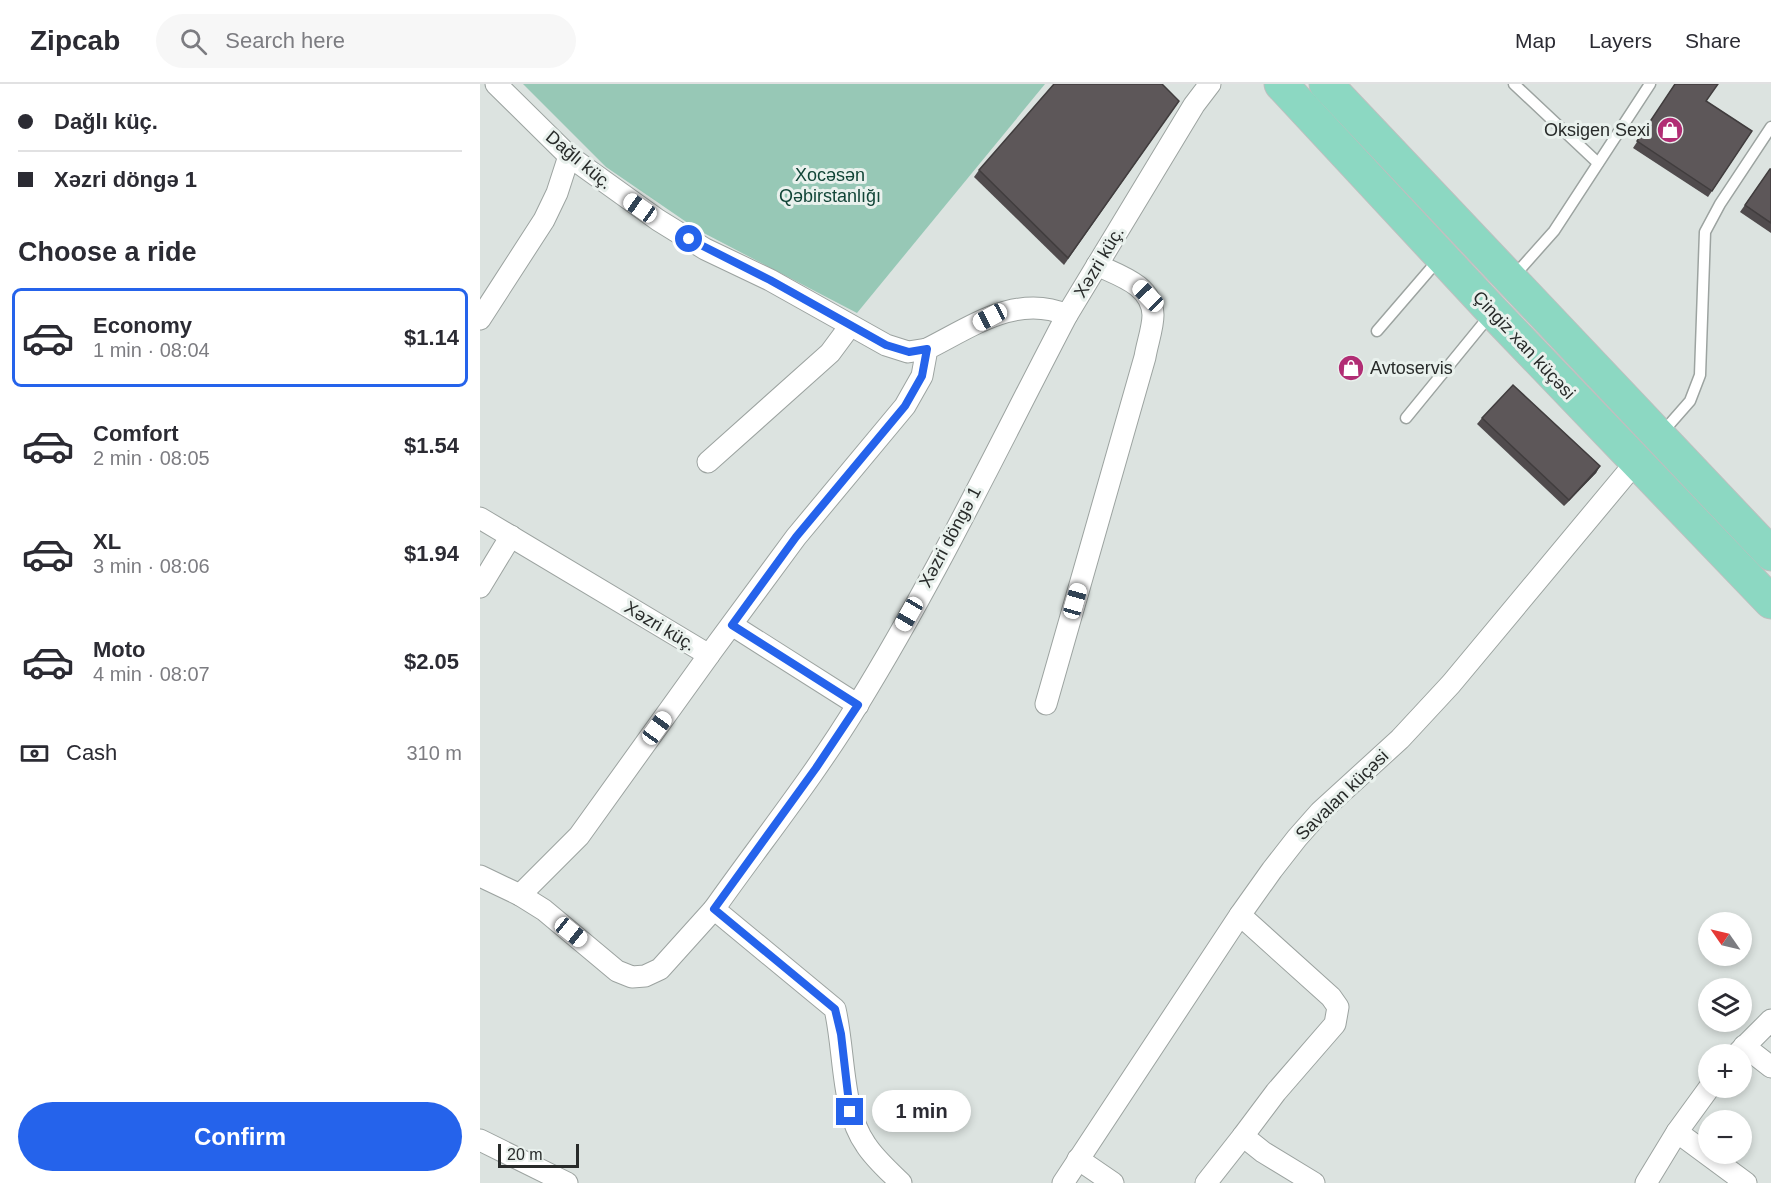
<!DOCTYPE html>
<html lang="en">
<head>
<meta charset="utf-8">
<style>
  :root { --surface:#fff; --page:#f7f7f7; --text:#2b2b33; --muted:#7c7c81; --line:#e1e1e2; --accent:#2563eb }
  body { margin:0; font-family:Arial,sans-serif; background:var(--page); color:var(--text); height:100vh; display:flex; flex-direction:column; font-size:22px; white-space:nowrap }
  * { box-sizing:border-box; margin:0 }
  p { font-size:20px; color:var(--muted) }
  .icon { flex:none; width:33px; height:33px; fill:none; stroke:currentColor; stroke-width:2; stroke-linecap:round; stroke-linejoin:round }
  .map { position:relative; flex:1; overflow:hidden }
  .details { display:flex; flex-direction:column; background:var(--surface); width:480px }
  .details>* { flex:none }
  .hud { display:grid; align-content:center; height:132px; padding:0 18px; background:var(--surface) }
  .needle { width:39px; rotate:304deg }
  .controls { position:absolute; left:1218px; top:828px; display:grid; gap:12px }
  .controls a { display:grid; place-items:center; width:54px; height:54px; border-radius:50%; background:var(--surface); box-shadow:0 3px 9px #0003; font-size:30px }
  .scale { position:absolute; left:18px; bottom:15px; width:81px; box-sizing:border-box; padding-left:6px; border:3px solid #282b2a; border-top:0; font-size:16px; line-height:21px; white-space:nowrap; color:#282b2a; -webkit-text-stroke:4px #e9f1ed; paint-order:stroke }
  .end { position:absolute; width:27px; height:27px; margin:-14px; border:8px solid #2563eb; background:#fff; box-shadow:0 0 0 3px #fff }
  .from { border-radius:50% }
  .bubble { position:absolute; height:42px; border-radius:21px; background:var(--surface); box-shadow:0 3px 9px #0003; font-size:20px; font-weight:800; line-height:42px; text-align:center }
  .car { position:absolute; width:18px; height:36px; margin:-18px -9px; border-radius:8px; box-shadow:0 0 4px 2px #0007; background:linear-gradient(#fff 24%,#345 0 40%,#fff 0 76%,#345 0 86%,#fff 0) }
  .hud b { display:flex; align-items:center; gap:21px; height:57px; font-size:22px }
  .hud b+b { border-top:2px solid var(--line) }
  .hud i { width:15px; height:15px; background:var(--text) }
  ul { padding:0; list-style:none }
  li { display:flex; align-items:center; gap:18px; height:99px; margin:0 12px 9px; padding:0 6px; border:3px solid transparent; border-radius:9px }
  li div { flex:1 }
  li b { display:block; font-size:22px }
  li em { font-style:normal; font-weight:800 }
  li.current { border-color:var(--accent) }
  li>.icon { width:54px; height:54px; stroke-width:1.5 }
  h2 { padding:0 18px; font-size:27px; line-height:72px }
  .pay { display:flex; align-items:center; gap:15px; height:66px; padding:0 18px; font-size:22px }
  .pay p { margin-inline-start:auto }
  .button { display:flex; gap:12px; margin-top:auto; padding:12px 18px }
  .button a { flex:1; height:69px; border-radius:36px; background:var(--accent); color:#fff; font-size:24px; font-weight:800; line-height:69px; text-align:center }
  header { display:flex; align-items:center; gap:36px; box-sizing:border-box; height:84px; padding:0 30px; background:var(--surface); border-bottom:2px solid var(--line) }
  header strong { font-size:28px }
  nav { display:flex; gap:33px; margin-inline-start:auto; font-size:21px }
  .search { width:420px; height:54px; background:var(--page); display:flex; align-items:center; gap:15px; box-sizing:border-box; padding:0 21px; border-radius:33px; color:var(--muted); font-size:22px }
  main { display:flex; flex:1; min-height:0 }
  .map>svg:first-child { display:block }
</style>
</head>
<body>
<header>
<strong>Zipcab</strong>
<div class="search"><svg class="icon" aria-label="search" viewBox="0 0 24 24"><circle cx="10" cy="10" r="6"/><path d="M15 15l6 6"/></svg>Search here</div>
<nav><a>Map</a><a>Layers</a><a>Share</a></nav>
</header>
<main>
<section class="details">
<div class="hud">
<b><i class="from"></i>Dağlı küç.</b>
<b><i></i>Xəzri döngə 1</b>
</div>
<h2>Choose a ride</h2>
<ul>
<li class="current"><svg class="icon" aria-label="car" viewBox="0 0 24 24"><path d="M5 17H2v-5l4-1 3-4h7l3 4 3 1v5h-3M9 17h6M6 11h13"/><circle cx="7" cy="17" r="2"/><circle cx="17" cy="17" r="2"/></svg><div><b>Economy</b><p>1 min · 08:04</p></div><em>$1.14</em></li>
<li><svg class="icon" aria-label="car" viewBox="0 0 24 24"><path d="M5 17H2v-5l4-1 3-4h7l3 4 3 1v5h-3M9 17h6M6 11h13"/><circle cx="7" cy="17" r="2"/><circle cx="17" cy="17" r="2"/></svg><div><b>Comfort</b><p>2 min · 08:05</p></div><em>$1.54</em></li>
<li><svg class="icon" aria-label="car" viewBox="0 0 24 24"><path d="M5 17H2v-5l4-1 3-4h7l3 4 3 1v5h-3M9 17h6M6 11h13"/><circle cx="7" cy="17" r="2"/><circle cx="17" cy="17" r="2"/></svg><div><b>XL</b><p>3 min · 08:06</p></div><em>$1.94</em></li>
<li><svg class="icon" aria-label="car" viewBox="0 0 24 24"><path d="M5 17H2v-5l4-1 3-4h7l3 4 3 1v5h-3M9 17h6M6 11h13"/><circle cx="7" cy="17" r="2"/><circle cx="17" cy="17" r="2"/></svg><div><b>Moto</b><p>4 min · 08:07</p></div><em>$2.05</em></li>
</ul>
<div class="pay"><svg class="icon" aria-label="cash" viewBox="0 0 24 24"><path d="M3 7h18v10H3z"/><circle cx="12" cy="12" r="2"/></svg>Cash<p>310 m</p></div>
<div class="button"><a>Confirm</a></div>
</section>
<div class="map">
<svg width="1291" height="1099" viewBox="0 0 1291 1099">
  <rect width="100%" height="100%" fill="#dce3e0"/>
  <path fill="#97c8b6" d="M43,0H565L377,229L218,146L126,83Z"/>
  <g fill="none" stroke-linecap="round" stroke-linejoin="round">
    <g stroke="#9ca3a0" stroke-width="13">
      <g id="lane">
        <path d="M1034,0L1118,79"/>
        <path d="M1033,193L1074,147L1170,0"/>
        <path d="M897,247L959,175"/>
        <path d="M926,334L1011,230"/>
        <path d="M1181,350L1210,317L1220,291L1225,148L1240,120L1291,43"/>
      </g>
    </g>
    <g stroke="#9ca3a0" stroke-width="23">
      <g id="street">
        <path d="M16,0L89,72L178,136L225,165L290,196L406,261L428,268L447,265"/>
        <path d="M0,235L64,136L77,109L89,72"/>
        <path d="M228,378L350,269L370,242"/>
        <path d="M0,434L229,571L316,453L425,322L442,292L447,265C491,243 537,209 587,231L714,21L730,0"/>
        <path d="M0,503L31,452"/>
        <path d="M252,541L378,621"/>
        <path d="M566,620L665,273C667,260 673,244 673,231C672,201 640,192 617,181"/>
        <path d="M0,792L40,811L64,826L137,887L152,893L165,892L180,885L234,825"/>
        <path d="M40,811L99,752L229,571"/>
        <path d="M760,831L851,913L858,923L855,940L796,1008L763,1052L783,1068L834,1099"/>
        <path d="M1264,962L1291,983"/>
        <path d="M1257,970L1291,936"/>
        <path d="M1197,1048L1266,1099"/>
        <path d="M0,1056L87,1099"/>
        <path d="M598,1075L633,1099"/>
        <path d="M421,1099C409,1087 395,1075 386,1061C361,1026 365,968 355,925L234,825C282,757 335,691 378,620C455,495 519,361 587,231"/>
        <path d="M583,1099L760,831L792,786L817,754L840,728L920,655L971,600L1156,378"/>
        <path d="M726,1099L763,1052"/>
        <path d="M1166,1099L1197,1048L1229,1004"/>
      </g>
    </g>
    <g stroke="#bebfbf" stroke-width="35">
      <g id="primary">
        <path d="M801,0L1013,228L1291,518"/>
        <path d="M846,0L1291,470"/>
      </g>
    </g>
    <use href="#lane" stroke="#fff" stroke-width="10"/>
    <use href="#street" stroke="#fff" stroke-width="21"/>
    <use href="#primary" stroke="#8cd8c2" stroke-width="33"/>
  </g>
  <g fill="#504b4d">
    <path d="M1195,0L1226,17L1272,47L1228,113L1153,64Z"/>
    <path d="M699,17L584,181L494,93L499,86Z"/>
    <path d="M1290,85H1291V149L1260,128Z"/>
    <path d="M1002,334L1120,382L1116,389L1084,422L997,340Z"/>
  </g>
  <path fill="#413d3e" d="M1120,382L1116,389L1084,422L1089,416Z"/>
  <g fill="#5d5759" stroke="#413d3e" stroke-width="1.5">
    <path d="M574,0H682L699,17L588,174L499,86Z"/>
    <path d="M1195,0H1238L1226,17L1272,47L1232,107L1157,57Z"/>
    <path d="M1290,85H1291V139L1265,121Z"/>
    <path d="M1033,301L1120,382L1089,416L1002,334Z"/>
  </g>
  <g fill="none" stroke-linecap="round" stroke-linejoin="round">
    <path stroke="#2563eb" stroke-width="8" d="M209,155L290,196L406,261L429,268L447,265L442,292L425,322L316,453L252,541L378,621L336,684L234,825L355,925L361,950L370,1028"/>
  </g>
  <defs>
    <g id="shop-disc" transform="scale(1.35)"><circle r="9.5" fill="#b12d74" stroke="#e9f1ed"/><path d="M-5-2.5h2.3a2.7 3.5 0 0 1 5.4 0H5L5.5 6h-11ZM-1.5-2.5h3a1.5 2.3 0 0 0-3 0Z" fill="#fff"/></g>
  </defs>
  <g fill-rule="evenodd">
    <use href="#shop-disc" x="1190" y="46"/>
    <use href="#shop-disc" x="871" y="284"/>
  </g>
  <g text-anchor="middle" stroke-width="6" stroke-linejoin="round" paint-order="stroke">
    <g font-size="18" fill="#282b2a" stroke="#e9f1ed" text-anchor="end">
      <text x="1170" y="52">Oksigen Sexi</text>
      <text x="890" y="290" text-anchor="start">Avtoservis</text>
    </g>
    <g font-size="18" fill="#282b2a" stroke="#e9f1ed">
      <text transform="translate(99 76) rotate(40)" y="6">Dağlı küç.</text>
      <text transform="translate(619 178) rotate(-59)" y="6">Xəzri küç.</text>
      <text transform="translate(1044 261) rotate(47)" y="6">Çingiz xan küçəsi</text>
      <text transform="translate(470 453) rotate(-62)" y="6">Xəzri döngə 1</text>
      <text transform="translate(180 542) rotate(31)" y="6">Xəzri küç.</text>
      <text transform="translate(862 711) rotate(-44)" y="6">Savalan küçəsi</text>
    </g>
    <g font-size="18" fill="#114537" stroke="#e9f1ed">
      <text x="350" y="97">Xocəsən<tspan x="350" dy="21">Qəbirstanlığı</tspan></text>
    </g>
  </g>
</svg>
<div class="controls">
<a><svg class="needle" viewBox="-14 -14 28 28"><path d="M0-13l5 13h-10z" fill="#e53935"/><path d="M0 13l5-13h-10z" fill="#7c7c81"/></svg></a>
<a><svg class="icon" aria-label="layers" viewBox="0 0 24 24"><path d="M12 4l9 5-9 5-9-5zM3 14l9 5 9-5"/></svg></a>
<a>+</a>
<a>−</a>
</div>
<div class="scale">20 m</div>
<i class="end from" style="left:209px;top:155px"></i>
<i class="end" style="left:370px;top:1028px"></i>
<div class="bubble" style="left:392px;top:1006px;width:99px">1 min</div>
<i class="car" style="left:160px;top:124px;rotate:305deg"></i>
<i class="car" style="left:668px;top:212px;rotate:316deg"></i>
<i class="car" style="left:510px;top:233px;rotate:242deg"></i>
<i class="car" style="left:595px;top:517px;rotate:16deg"></i>
<i class="car" style="left:429px;top:530px;rotate:210deg"></i>
<i class="car" style="left:177px;top:644px;rotate:36deg"></i>
<i class="car" style="left:91px;top:848px;rotate:129deg"></i>
</div>
</main>
</body>
</html>
